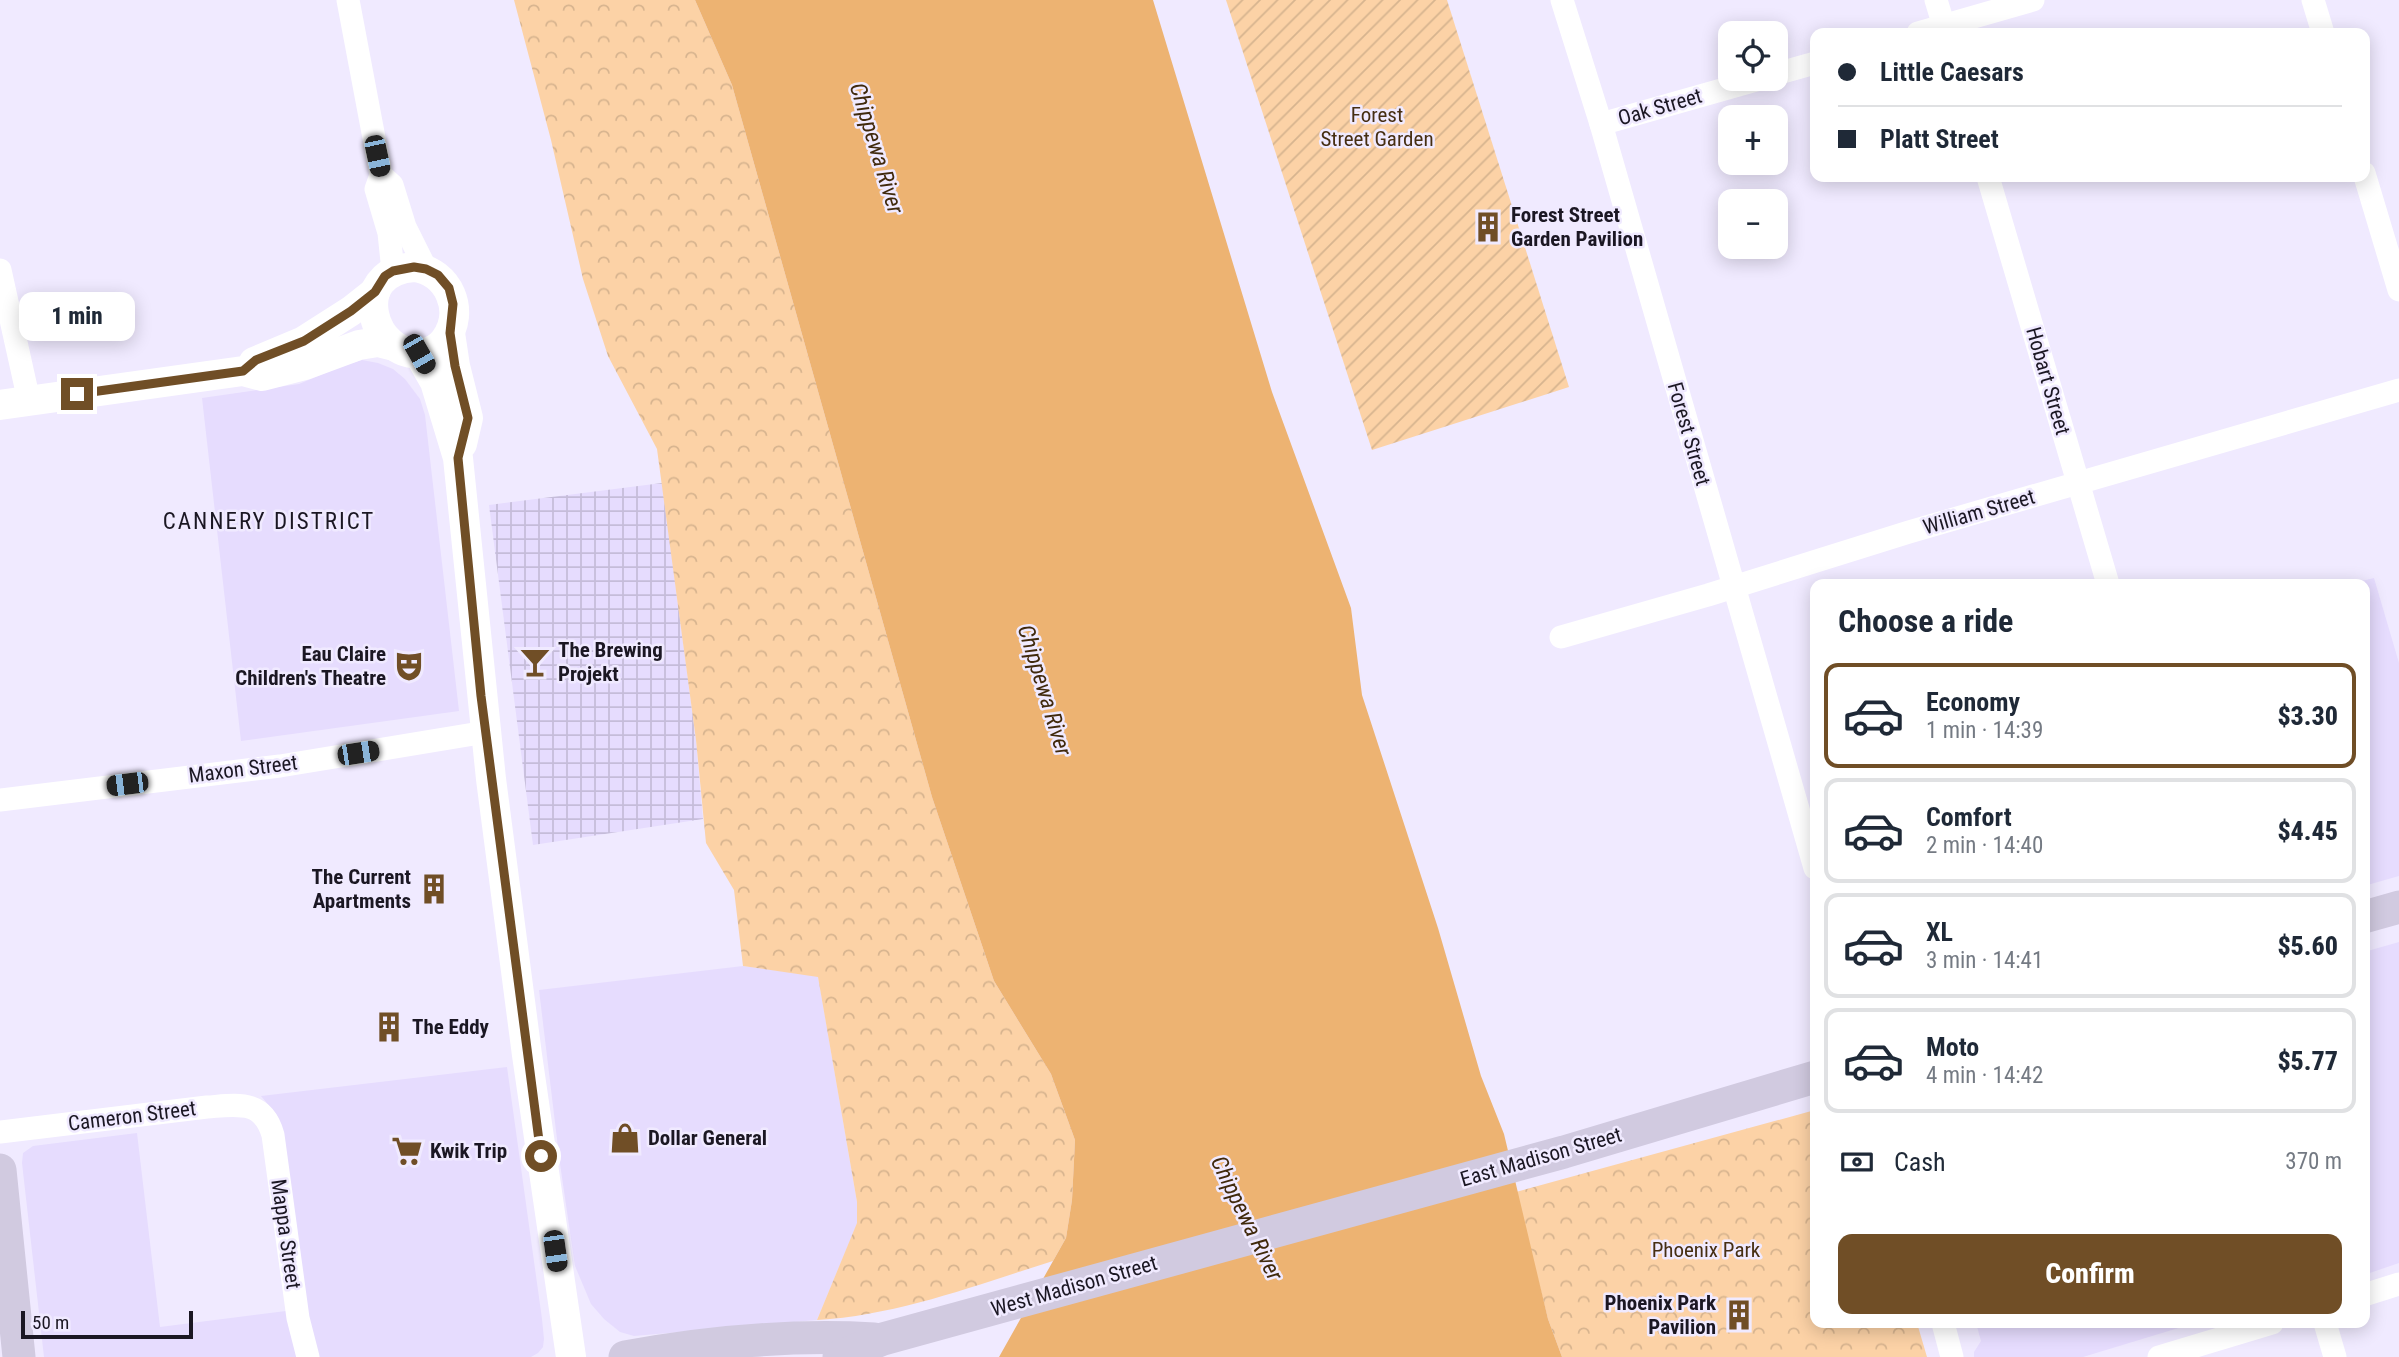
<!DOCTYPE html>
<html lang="en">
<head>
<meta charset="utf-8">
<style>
  :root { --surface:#fff; --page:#f2f2f3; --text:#1f2937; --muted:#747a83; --line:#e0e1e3; --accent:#704e26 }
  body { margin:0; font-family:"Roboto Condensed",sans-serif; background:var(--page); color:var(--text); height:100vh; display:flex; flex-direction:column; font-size:26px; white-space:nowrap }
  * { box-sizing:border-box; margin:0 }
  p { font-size:23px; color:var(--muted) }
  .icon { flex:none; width:38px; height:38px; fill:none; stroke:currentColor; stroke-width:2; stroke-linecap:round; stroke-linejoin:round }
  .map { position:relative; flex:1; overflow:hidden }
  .panel { position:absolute; left:1810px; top:579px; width:560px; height:749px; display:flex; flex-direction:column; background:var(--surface); border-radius:14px; box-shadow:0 4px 18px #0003 }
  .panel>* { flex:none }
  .banner { position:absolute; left:1810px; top:28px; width:560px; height:154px; border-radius:14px; box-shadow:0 4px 18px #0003; display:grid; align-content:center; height:154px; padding:0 28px; background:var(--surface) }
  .buttons { position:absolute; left:1718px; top:21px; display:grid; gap:14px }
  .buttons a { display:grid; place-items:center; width:70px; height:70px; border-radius:14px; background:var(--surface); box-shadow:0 4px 18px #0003; font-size:35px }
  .scale { position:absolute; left:21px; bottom:18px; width:172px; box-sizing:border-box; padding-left:7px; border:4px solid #1b1723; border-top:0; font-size:19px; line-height:24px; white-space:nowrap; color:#1b1723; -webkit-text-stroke:5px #f0eaff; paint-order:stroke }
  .end { position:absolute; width:32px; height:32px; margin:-16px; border:9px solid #704e26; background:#fff; box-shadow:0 0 0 4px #fff }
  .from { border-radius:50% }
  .bubble { position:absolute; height:49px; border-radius:14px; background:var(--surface); box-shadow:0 4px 18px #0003; font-size:23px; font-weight:800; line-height:49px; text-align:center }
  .car { position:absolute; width:21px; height:42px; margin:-21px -10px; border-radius:9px; box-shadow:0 0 5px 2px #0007; background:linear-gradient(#222 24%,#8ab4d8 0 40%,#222 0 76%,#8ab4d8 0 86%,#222 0) }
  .banner b { display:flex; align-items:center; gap:24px; height:66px; font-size:26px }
  .banner b+b { border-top:2px solid var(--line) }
  .banner i { width:18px; height:18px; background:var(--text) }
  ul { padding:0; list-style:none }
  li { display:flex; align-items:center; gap:21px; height:105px; margin:0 14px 10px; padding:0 14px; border:4px solid var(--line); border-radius:14px }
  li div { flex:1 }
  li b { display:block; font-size:26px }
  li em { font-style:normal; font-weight:800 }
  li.current { border-color:var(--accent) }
  li>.icon { width:63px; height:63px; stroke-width:1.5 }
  h2 { padding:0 28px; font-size:32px; line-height:84px }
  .pay { display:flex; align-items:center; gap:18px; height:77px; padding:0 28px; font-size:26px }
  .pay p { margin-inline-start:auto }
  .cta { display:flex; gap:14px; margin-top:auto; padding:14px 28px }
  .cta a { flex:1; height:80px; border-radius:14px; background:var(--accent); color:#fff; font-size:28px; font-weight:800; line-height:80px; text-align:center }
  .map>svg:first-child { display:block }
</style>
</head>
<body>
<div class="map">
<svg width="2399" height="1357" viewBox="0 0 2399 1357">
  <defs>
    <pattern id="industrial-grid" width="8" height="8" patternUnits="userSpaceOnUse" patternTransform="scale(1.75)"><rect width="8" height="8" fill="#e6dcfe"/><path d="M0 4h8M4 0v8" fill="none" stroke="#c5bcd9"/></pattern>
    <pattern id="forest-crowns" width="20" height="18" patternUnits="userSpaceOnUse" patternTransform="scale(1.75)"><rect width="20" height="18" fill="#fcd2a6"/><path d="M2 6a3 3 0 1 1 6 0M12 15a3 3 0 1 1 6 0" fill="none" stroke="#d7b48f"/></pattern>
    <pattern id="garden-furrows" width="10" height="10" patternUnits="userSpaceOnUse" patternTransform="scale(1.75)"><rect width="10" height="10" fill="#fcd2a6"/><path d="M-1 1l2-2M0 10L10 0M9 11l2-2" fill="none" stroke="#d7b48f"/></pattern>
  </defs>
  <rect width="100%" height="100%" fill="#f0eaff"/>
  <g fill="#e6dcfe">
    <path d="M362,360L378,363L393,369L405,379L420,399L425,415L459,711L241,741L202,398L299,384L342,366Z"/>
    <path d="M2374,578L2399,663V876L2364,886V584H2350Z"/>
    <path d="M2399,942V1263L2364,1275V952Z"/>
    <path d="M743,966L818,976L857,1202V1224L817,1320L634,1336L620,1332L604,1319L591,1304L575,1266L560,1164L539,990Z"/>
    <path d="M507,1067L542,1319L544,1339L543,1347L538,1353L531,1357H44L22,1163L23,1153L33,1146L137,1133L160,1327L302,1309L271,1108L261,1096Z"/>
    <path d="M1976,1323H2195L2083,1357H1974V1352L1981,1341Z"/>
  </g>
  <path fill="url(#industrial-grid)" d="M662,483L696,740L703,819L533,845L489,505Z"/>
  <g fill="url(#forest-crowns)">
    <path d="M514,0H695L732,85L932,797L994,981L1051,1074L1075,1140L1072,1200L1066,1238L1053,1261C976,1285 899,1315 817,1320L857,1223V1202L818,977L743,966L734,890L706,843L696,740L657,449L608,356L583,279L551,140Z"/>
    <path d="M1815,1110V1323H1917L1927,1357H1562L1548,1319L1516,1192Z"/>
  </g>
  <path fill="url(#garden-furrows)" d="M1226,0H1447L1569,387L1372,450Z"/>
  <path fill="#edb372" d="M695,0H1153L1272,392L1351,608L1362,695L1438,928L1481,1076L1504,1134L1548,1319L1562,1357H999L1066,1238L1072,1200L1075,1140L1051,1074L994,981L932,797L732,85Z"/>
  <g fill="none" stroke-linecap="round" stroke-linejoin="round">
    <g stroke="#fff" stroke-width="23">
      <path d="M348,0L381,175L376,189L389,233L393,271"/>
      <path d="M1562,0L1601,124L1815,868"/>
      <path d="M1936,0L1946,33"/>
      <path d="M2313,0L2323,33"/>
      <path d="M1918,33L2033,0"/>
      <path d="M1776,74L1815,63"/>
      <path d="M1601,124L1760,79"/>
      <path d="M2364,173L2399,290"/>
      <path d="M381,175L392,185L405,227L426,269"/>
      <path d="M1988,177L2108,584"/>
      <path d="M0,270L29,401"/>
      <path d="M1561,637L1708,595L1909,532L2399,390"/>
      <path d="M0,800L280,766L486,732"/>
      <path d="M0,1132L207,1107C237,1105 263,1099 273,1135L298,1318L308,1357"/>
      <path d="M2364,1295L2399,1284"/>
      <path d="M1943,1323L1952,1357"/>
      <path d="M2325,1323L2335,1357"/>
      <path d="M2159,1357L2272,1323"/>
    </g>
    <g stroke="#fff" stroke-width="30">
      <path d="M414,267C449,272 466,311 445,340C439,348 432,352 422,353C373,359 346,272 414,267Z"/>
      <path d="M450,333L455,366L468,418L462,444"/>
      <path d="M419,354L435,382L458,458L491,779L527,1055L571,1357"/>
      <path d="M254,362L304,341L351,311L375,292"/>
      <path d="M0,405L243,371L262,376L305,365L359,345L378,342L394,346"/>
    </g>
    <g stroke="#d1cae0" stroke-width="33">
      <path d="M2364,917L2399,907"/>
      <path d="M0,1170L19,1357"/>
      <path d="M625,1357C708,1342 789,1334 874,1339"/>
      <path d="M839,1357L883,1339L1564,1152L1815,1077"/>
    </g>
  </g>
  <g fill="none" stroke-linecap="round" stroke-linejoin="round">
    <path stroke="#704e26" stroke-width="9" d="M77,394L243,371L256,360L304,341L351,311L375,292L385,276L393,271L414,267L426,269L438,275L449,288L453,304L450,333L455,366L468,418L458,458L481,696L541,1156"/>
  </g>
  <defs>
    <g id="building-bare" transform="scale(2.415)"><path d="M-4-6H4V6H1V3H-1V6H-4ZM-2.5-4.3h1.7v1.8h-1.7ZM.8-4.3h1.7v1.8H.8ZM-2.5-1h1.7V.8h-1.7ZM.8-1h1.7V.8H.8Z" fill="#704e26" stroke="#f0eaff" stroke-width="2.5" paint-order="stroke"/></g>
    <g id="bar-bare" transform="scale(2.415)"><path d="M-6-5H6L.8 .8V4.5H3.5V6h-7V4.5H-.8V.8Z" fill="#704e26" stroke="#f0eaff" stroke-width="2.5" paint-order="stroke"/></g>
    <g id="theatre-bare" transform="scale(2.415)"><path d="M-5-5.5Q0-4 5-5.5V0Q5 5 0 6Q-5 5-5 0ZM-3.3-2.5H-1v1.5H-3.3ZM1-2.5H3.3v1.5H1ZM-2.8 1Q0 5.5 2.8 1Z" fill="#704e26" stroke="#f0eaff" stroke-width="2.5" paint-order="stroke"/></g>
    <g id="shop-bare" transform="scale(2.415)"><path d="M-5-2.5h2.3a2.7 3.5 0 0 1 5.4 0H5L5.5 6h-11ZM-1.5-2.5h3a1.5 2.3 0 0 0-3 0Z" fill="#704e26" stroke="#f0eaff" stroke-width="2.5" paint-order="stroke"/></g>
    <g id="supermarket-bare" transform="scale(2.415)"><path d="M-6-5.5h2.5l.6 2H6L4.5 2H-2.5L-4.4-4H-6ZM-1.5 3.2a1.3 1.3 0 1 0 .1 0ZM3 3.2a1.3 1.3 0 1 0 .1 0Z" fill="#704e26" stroke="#f0eaff" stroke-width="2.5" paint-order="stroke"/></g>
  </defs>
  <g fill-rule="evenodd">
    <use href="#building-bare" x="1488" y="227"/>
    <use href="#bar-bare" x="535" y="662"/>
    <use href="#theatre-bare" x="409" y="666"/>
    <use href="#building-bare" x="434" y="889"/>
    <use href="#building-bare" x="389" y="1027"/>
    <use href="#shop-bare" x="625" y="1138"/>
    <use href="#supermarket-bare" x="407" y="1151"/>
    <use href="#building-bare" x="1739" y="1315"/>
  </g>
  <g text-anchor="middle" stroke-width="5" stroke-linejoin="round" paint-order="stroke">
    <g font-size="21" fill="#1b1723" stroke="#f0eaff">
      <text transform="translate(1660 107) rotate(-16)" y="7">Oak Street</text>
      <text transform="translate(2048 381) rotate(74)" y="7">Hobart Street</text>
      <text transform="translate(1689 434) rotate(74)" y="7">Forest Street</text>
      <text transform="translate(1979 512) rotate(-16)" y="7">William Street</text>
      <text transform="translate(243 769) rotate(-7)" y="7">Maxon Street</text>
      <text transform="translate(132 1116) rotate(-7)" y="7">Cameron Street</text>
      <text transform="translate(1541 1157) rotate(-16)" y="7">East Madison Street</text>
      <text transform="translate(286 1234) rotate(82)" y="7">Mappa Street</text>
      <text transform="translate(1074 1286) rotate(-16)" y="7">West Madison Street</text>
    </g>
    <g font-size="21" fill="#462e12" stroke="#f0eaff">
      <text x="1377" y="122">Forest<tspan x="1377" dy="24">Street Garden</tspan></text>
      <text x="1706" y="1257">Phoenix Park</text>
    </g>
    <g font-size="21" font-weight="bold" fill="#1b1723" stroke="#f0eaff" text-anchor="start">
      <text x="1511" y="222">Forest Street<tspan x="1511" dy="24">Garden Pavilion</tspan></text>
      <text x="558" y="657">The Brewing<tspan x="558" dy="24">Projekt</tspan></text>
      <text x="386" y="661" text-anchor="end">Eau Claire<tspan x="386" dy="24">Children's Theatre</tspan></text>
      <text x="411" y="884" text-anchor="end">The Current<tspan x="411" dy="24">Apartments</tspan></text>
      <text x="412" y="1034">The Eddy</text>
      <text x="648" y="1145">Dollar General</text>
      <text x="430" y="1158">Kwik Trip</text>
      <text x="1716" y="1310" text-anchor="end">Phoenix Park<tspan x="1716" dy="24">Pavilion</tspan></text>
    </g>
    <g font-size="23" font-style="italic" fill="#40290c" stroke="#f0eaff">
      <text transform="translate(877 148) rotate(73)" y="8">Chippewa River</text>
      <text transform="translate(1045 690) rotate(73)" y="8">Chippewa River</text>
      <text transform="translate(1247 1218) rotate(64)" y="8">Chippewa River</text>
    </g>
    <g font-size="23" letter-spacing="2" fill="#1b1723" stroke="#f0eaff">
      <text x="269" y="529">CANNERY DISTRICT</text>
    </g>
  </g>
</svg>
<div class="buttons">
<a><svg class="icon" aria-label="locate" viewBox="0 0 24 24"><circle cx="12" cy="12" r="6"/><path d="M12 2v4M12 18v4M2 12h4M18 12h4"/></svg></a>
<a>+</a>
<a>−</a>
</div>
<div class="scale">50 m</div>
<i class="end from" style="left:541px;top:1156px"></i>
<i class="end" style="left:77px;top:394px"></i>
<div class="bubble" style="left:19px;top:292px;width:116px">1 min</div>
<i class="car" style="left:377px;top:156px;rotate:168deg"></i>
<i class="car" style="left:419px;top:354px;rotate:150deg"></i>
<i class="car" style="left:358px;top:753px;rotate:81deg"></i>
<i class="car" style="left:127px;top:784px;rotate:263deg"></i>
<i class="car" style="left:555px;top:1251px;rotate:172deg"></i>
<div class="banner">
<b><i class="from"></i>Little Caesars</b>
<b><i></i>Platt Street</b>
</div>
<section class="panel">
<h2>Choose a ride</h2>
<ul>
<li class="current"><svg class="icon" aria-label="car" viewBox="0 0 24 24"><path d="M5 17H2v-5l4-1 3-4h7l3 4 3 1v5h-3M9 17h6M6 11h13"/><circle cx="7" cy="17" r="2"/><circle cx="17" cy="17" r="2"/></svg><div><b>Economy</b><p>1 min · 14:39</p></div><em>$3.30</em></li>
<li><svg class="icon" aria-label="car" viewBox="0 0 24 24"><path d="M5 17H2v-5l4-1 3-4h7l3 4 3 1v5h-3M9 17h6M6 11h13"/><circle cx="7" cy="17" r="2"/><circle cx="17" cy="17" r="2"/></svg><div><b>Comfort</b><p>2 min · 14:40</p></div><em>$4.45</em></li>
<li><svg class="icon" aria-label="car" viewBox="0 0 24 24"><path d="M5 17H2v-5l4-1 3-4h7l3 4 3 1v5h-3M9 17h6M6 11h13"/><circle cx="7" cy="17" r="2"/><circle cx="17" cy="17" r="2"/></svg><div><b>XL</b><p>3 min · 14:41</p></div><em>$5.60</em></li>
<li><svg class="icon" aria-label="car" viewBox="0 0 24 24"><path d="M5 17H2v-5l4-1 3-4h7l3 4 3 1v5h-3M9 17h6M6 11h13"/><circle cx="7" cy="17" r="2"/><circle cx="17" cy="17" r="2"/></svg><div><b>Moto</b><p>4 min · 14:42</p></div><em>$5.77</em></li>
</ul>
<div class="pay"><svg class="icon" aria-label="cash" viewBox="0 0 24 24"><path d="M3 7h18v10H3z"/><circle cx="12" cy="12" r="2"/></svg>Cash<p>370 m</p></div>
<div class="cta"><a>Confirm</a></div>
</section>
</div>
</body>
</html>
